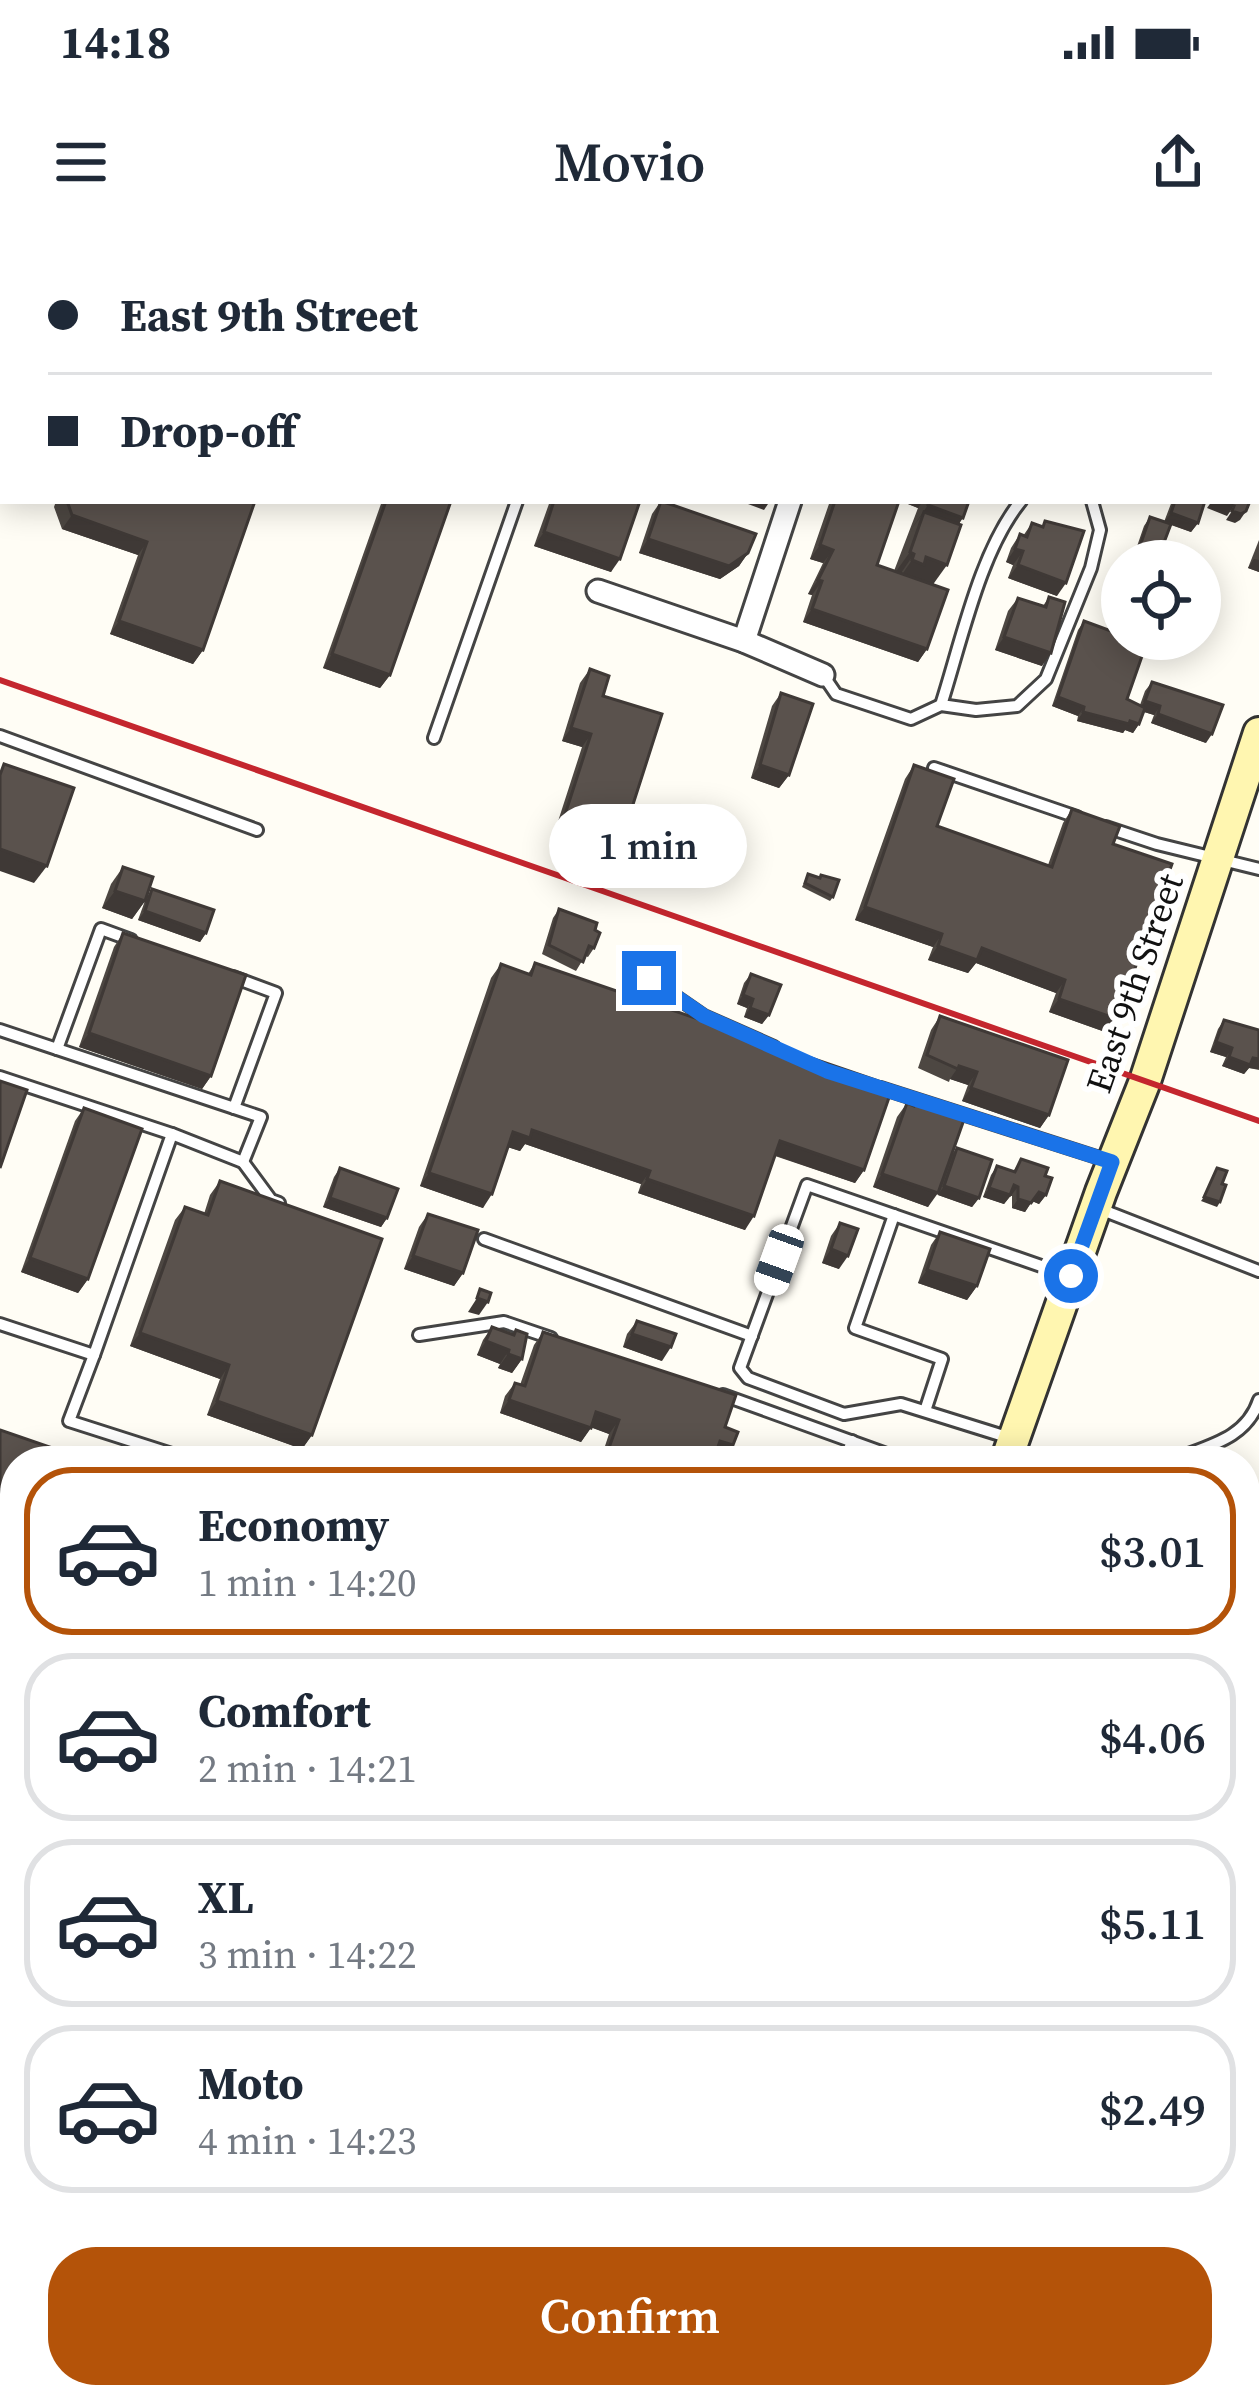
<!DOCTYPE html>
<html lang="en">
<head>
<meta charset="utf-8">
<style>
  :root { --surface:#fff; --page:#f2f2f3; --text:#1f2937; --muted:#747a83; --line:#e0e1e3; --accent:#b45309 }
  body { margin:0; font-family:"Source Serif 4",serif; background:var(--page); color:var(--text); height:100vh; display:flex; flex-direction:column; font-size:45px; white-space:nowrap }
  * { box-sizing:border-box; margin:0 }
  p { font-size:39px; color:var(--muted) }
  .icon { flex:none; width:66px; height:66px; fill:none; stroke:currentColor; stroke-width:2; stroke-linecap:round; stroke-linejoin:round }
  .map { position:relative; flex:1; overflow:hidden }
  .side { position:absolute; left:0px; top:1206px; width:1260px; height:963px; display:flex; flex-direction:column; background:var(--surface); border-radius:48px 48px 0 0; box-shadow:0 6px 30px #0003 }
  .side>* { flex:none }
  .top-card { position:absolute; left:0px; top:0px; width:1260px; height:264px; box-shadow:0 6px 30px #0003; display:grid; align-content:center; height:264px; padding:0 48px; background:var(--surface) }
  .fabs { position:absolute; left:1101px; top:300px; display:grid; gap:24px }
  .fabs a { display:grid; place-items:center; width:120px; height:120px; border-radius:50%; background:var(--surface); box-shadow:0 6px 30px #0003; font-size:60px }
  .end { position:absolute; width:54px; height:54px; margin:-27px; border:15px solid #1a73e8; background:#fff; box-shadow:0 0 0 6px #fff }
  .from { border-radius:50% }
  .bubble { position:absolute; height:84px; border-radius:42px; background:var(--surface); box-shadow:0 6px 30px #0003; font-size:39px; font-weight:600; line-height:84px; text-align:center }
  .car { position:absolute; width:36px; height:72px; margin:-36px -18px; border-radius:15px; box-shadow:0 0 9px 3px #0007; background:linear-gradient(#fff 24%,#345 0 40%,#fff 0 76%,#345 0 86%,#fff 0) }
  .top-card b { display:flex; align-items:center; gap:42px; height:114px; font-size:45px }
  .top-card b+b { border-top:3px solid var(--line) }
  .top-card i { width:30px; height:30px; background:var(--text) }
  ul { padding:21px 0 0; list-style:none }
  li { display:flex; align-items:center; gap:36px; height:168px; margin:0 24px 18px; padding:0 24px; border:6px solid var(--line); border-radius:48px }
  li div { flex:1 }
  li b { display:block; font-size:45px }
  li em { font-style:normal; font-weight:600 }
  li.selected { border-color:var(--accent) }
  li>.icon { width:108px; height:108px; stroke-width:1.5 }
  .primary-button { display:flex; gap:24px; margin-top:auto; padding:24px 48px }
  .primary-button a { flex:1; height:138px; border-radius:48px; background:var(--accent); color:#fff; font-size:48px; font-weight:600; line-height:138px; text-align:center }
  .status { display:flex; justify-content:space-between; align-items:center; height:84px; padding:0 60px; background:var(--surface); direction:ltr }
  .status svg { height:33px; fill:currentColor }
  header { display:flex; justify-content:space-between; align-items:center; height:156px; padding:0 48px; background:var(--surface); font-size:54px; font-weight:600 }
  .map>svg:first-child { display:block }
</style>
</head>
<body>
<div class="status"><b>14:18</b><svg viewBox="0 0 49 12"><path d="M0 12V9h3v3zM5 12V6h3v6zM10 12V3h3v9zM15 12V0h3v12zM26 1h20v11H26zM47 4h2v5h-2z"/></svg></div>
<header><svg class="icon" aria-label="menu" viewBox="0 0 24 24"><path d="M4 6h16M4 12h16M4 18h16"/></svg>Movio<svg class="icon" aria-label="share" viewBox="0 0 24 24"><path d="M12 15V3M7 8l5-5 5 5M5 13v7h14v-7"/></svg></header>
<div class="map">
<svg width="1259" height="2168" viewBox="0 0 1259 2168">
  <rect width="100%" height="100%" fill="#fffdf5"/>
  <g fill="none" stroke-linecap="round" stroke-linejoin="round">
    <g stroke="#444" stroke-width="16">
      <g id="lane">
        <path d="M609,3L611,0"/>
        <path d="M811,3L812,0"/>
        <path d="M926,3L927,0"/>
        <path d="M1028,3L1030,0"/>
        <path d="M823,435L836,454L911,479L941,465L976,470L1017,466L1046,439L1091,328L1100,290L1092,261"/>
        <path d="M941,465C961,403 980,311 1021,261"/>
        <path d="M0,496L257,590"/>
        <path d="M434,498L517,261"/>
        <path d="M934,528L1077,577"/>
        <path d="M1106,587L1157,604L1259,629"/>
        <path d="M233,737L276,753L234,868"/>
        <path d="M649,738L704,776L774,807"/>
        <path d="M0,790L261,877L243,922L172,894"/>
        <path d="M57,809L101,689L131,700"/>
        <path d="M0,837L172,894L94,1115L0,1084"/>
        <path d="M881,848L1109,921"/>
        <path d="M243,922L271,960L279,963"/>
        <path d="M1100,969L1259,1031"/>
        <path d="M894,975L855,1088L942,1119L925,1171"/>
        <path d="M484,999L752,1096"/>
        <path d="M419,1095L504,1082L551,1098"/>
        <path d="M94,1115L69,1181L194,1221"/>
        <path d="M723,1155L906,1221"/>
        <path d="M1010,1198L901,1164L844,1174L748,1138L740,1128L807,945L1070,1036"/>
        <path d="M845,1221L852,1201"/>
        <path d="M1170,1221C1206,1206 1246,1200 1259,1160"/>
        <path d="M1245,1273L1259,1266"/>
        <path d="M0,1535L15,1540"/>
        <path d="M1245,1557L1259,1562"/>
        <path d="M1250,1752L1259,1725"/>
        <path d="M0,1977L15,1937"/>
        <path d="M934,2154L974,2168"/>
        <path d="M42,2168L47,2154"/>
        <path d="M570,2168L574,2154"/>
      </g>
    </g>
    <g stroke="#444" stroke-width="27">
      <g id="street">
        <path d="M598,351L744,401L823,435"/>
        <path d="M744,401L790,261"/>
      </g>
    </g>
    <g stroke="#333" stroke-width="36">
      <g id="secondary">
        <path d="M11,3L12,0"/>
        <path d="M0,36L3,27"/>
        <path d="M1006,1221L1101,952L1145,841L1259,493"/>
        <path d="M672,2168L676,2154"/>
      </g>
    </g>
    <g stroke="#222" stroke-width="39">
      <g id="primary">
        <path d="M702,0L711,3"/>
        <path d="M1257,188H1259"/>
      </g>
    </g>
    <use href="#lane" stroke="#fff" stroke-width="10"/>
    <use href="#street" stroke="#fff" stroke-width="21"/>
    <use href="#secondary" stroke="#fff6b0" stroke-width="30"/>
    <use href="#primary" stroke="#f9d66b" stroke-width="33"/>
    <path stroke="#c4262e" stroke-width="6" d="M0,440L1259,881"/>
  </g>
  <g fill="#4d4742">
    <path d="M56,261H255L203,410L193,424L110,394L138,315L62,289L54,267Z"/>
    <path d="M382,261H451L390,435L380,448L323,428Z"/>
    <path d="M550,261H640L611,332L534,306Z"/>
    <path d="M661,261L748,313L739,326L720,339L639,313L652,274Z"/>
    <path d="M830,261H899L877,325L894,331L918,268L908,264L909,261H969L933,345L927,409L918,422L803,382L812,355L808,354L823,323L810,319Z"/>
    <path d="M1172,261H1205L1198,283L1191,292L1171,285L1134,315L1144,286L1150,277L1164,282Z"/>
    <path d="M1045,281L1057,356L1008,338L1013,325L1006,322L1011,308L1020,294L1023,296L1032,283L1042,287Z"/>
    <path d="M1259,300V332L1248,328Z"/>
    <path d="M1049,357L1042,426L995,410L1008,371L1018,358L1043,366Z"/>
    <path d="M1117,374L1127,459L1140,465L1145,451L1152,442L1206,503L1151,483L1154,475L1144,472L1139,484L1133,493L1125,490L1123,493L1077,481L1078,476L1052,466L1078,390L1084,381L1108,390Z"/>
    <path d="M590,429L603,456L611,619L552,600L582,507L562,501L580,443Z"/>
    <path d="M781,453L789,535L779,548L751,538L772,466Z"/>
    <path d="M914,525L937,586L1048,625L1063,583L1072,569L1113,604L1108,793L1049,772L1056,753L976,723L968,733L928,720L933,707L855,680L905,539Z"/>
    <path d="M123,627L145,661L132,679L102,668L111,644Z"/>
    <path d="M808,634L833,657L830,661L802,647Z"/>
    <path d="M152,649L206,693L200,702L138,680L146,658Z"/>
    <path d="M559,669L595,690L594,708L588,717L585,716L576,731L542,714L553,678Z"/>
    <path d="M123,693L211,836L202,849L79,807L114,707Z"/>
    <path d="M535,723L864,930L855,943L775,916L745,990L638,953L641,944L525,904L520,911L508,907L483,968L420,946L491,738L501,724L528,734Z"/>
    <path d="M751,734L769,775L762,784L744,777L747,768L737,764L744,743Z"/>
    <path d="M940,776L1049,875L1040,888L962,861L968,845L950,839L949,842L918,828L931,790Z"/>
    <path d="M1224,780L1259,790V830L1249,828L1244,834L1222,826L1226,817L1210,812L1218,789Z"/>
    <path d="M917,857L950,917L957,908L979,958L972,967L938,955L950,918L928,967L873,947L897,877L907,863L911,865Z"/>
    <path d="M84,868L88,1039L78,1053L21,1032L75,881Z"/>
    <path d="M1021,919L1045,936L1046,955L1039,964L1032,961L1025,972L1012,968V956H1010L1004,964L983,957L991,935L997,926L1013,932Z"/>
    <path d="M340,928L387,978L381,987L323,967L334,937Z"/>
    <path d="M220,941L312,1195L302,1209L207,1175L220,1139L130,1106L175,980L185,967L204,974L210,955Z"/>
    <path d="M428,974L463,1033L454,1046L404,1029L419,987Z"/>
    <path d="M840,983L839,1029L822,1023L831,996Z"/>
    <path d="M940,992L977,1046L967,1060L918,1043L931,1005Z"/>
    <path d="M637,1081L662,1121L623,1107L627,1094Z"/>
    <path d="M492,1087L513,1094L516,1090L522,1119L512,1133L498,1128L500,1124L477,1115L483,1100Z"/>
    <path d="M543,1092L725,1187L733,1205L724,1219L715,1216L713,1221H600L609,1194L591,1187L581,1202L500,1173L505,1156L515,1143L520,1145L534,1105Z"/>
    <path d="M14,1812L15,1890L0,1885V1845L8,1822Z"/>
    <path d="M113,2154H534L529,2168H108Z"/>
  </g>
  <g fill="#3f3936">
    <path d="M953,0H975L973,3H961Z"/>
    <path d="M979,0H1013L1011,3H977Z"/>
    <path d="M751,261H770L764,270L748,264Z"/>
    <path d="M911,261H923L918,268L908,264Z"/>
    <path d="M1212,261H1218L1234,266L1227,276L1207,268Z"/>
    <path d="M928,265L963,278L945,303L924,272L910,291Z"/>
    <path d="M1232,271H1246L1240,280L1235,283L1226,280Z"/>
    <path d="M1171,273L1198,283L1191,292L1164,282Z"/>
    <path d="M72,275L147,302L138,315L62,289Z"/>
    <path d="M544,292L620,319L611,332L534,306Z"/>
    <path d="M648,299L748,313L739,326L720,339L639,313Z"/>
    <path d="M820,305L833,310L823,323L810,319Z"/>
    <path d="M1140,306L1160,313L1154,321L1134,315Z"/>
    <path d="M1015,309L1023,311L1013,325L1006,322Z"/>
    <path d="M910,312L914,314L897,339L892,337Z"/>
    <path d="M926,317L947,325L929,350L894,346L912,320Z"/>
    <path d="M1254,319L1259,320V332L1248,328Z"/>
    <path d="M1018,325L1066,343L1057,356L1008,338Z"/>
    <path d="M818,340L822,341L812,355L808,354Z"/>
    <path d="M812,369L927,409L918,422L803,382Z"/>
    <path d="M119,381L203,410L193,424L110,394Z"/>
    <path d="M1004,397L1051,413L1042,426L995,410Z"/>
    <path d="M332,414L390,435L380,448L323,428Z"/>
    <path d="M1058,457L1084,467L1078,476L1052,466Z"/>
    <path d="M1145,461L1160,466L1154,475L1138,470Z"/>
    <path d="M1083,472L1130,481L1139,484L1133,493L1125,490L1123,493L1077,481Z"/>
    <path d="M1158,474L1212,494L1206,503L1151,483Z"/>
    <path d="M571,488L591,494L582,507L562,501Z"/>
    <path d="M760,525L789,535L779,548L751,538Z"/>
    <path d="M561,587L620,605L611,619L552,600Z"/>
    <path d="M0,609L47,626L34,643L0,631Z"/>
    <path d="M115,651L145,661L132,679L102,668Z"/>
    <path d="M865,667L942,694L933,707L855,680Z"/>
    <path d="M145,671L206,693L200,702L138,680Z"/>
    <path d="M938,706L982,708L1065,740L1056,753L976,723L968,733L928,720Z"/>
    <path d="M743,755L753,759L747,768L737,764Z"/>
    <path d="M1059,759L1117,779L1108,793L1049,772Z"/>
    <path d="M750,768L769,775L762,784L744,777Z"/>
    <path d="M89,793L211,836L202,849L79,807Z"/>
    <path d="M1216,802L1232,808L1226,817L1210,812Z"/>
    <path d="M1229,817L1259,819V828L1258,829L1249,828L1244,834L1222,826Z"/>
    <path d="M959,826L977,832L968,845L950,839Z"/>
    <path d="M971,848L1049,875L1040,888L962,861Z"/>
    <path d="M532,890L650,931L641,944L525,904L520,911L504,906L513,892Z"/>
    <path d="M780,901L864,930L855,943L771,914Z"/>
    <path d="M429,933L492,954L483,968L420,946Z"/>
    <path d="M882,934L938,953L928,967L873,947Z"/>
    <path d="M647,939L754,976L745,990L638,953Z"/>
    <path d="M1014,945L1018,947L1004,964L983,957L989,948Z"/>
    <path d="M944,946L979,958L972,967L938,955Z"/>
    <path d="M1039,952L1046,955L1039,964L1032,961Z"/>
    <path d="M1204,957L1220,962L1217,967L1201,961Z"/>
    <path d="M330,958L387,978L381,987L323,967Z"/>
    <path d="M1018,959L1031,963L1025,972L1012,968Z"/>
    <path d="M831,1009L848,1016L839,1029L822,1023Z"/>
    <path d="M413,1016L463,1033L454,1046L404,1029Z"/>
    <path d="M30,1018L88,1039L78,1053L21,1032Z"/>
    <path d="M927,1030L977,1046L967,1060L918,1043Z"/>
    <path d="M477,1058L488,1062L479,1075L468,1072Z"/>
    <path d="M140,1093L229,1125L220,1139L130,1106Z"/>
    <path d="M632,1094L671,1107L662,1121L623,1107Z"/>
    <path d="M486,1101L509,1110L500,1124L477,1115Z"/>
    <path d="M508,1114L522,1119L512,1133L498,1128Z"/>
    <path d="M509,1160L591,1188L581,1202L500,1173Z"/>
    <path d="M217,1161L312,1195L302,1209L207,1175Z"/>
    <path d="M596,1172L619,1180L609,1194L587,1186Z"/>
    <path d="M720,1201L733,1205L724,1219L711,1214Z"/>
    <path d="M0,1276L15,1281V1298L0,1293Z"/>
    <path d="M10,1426L0,1440V1427Z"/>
    <path d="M1245,1856L1259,1861V1878L1245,1873Z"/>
    <path d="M0,1874L15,1879V1890L0,1885Z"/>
    <path d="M1245,1971L1259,1975V1992L1245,1987Z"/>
    <path d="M1031,2154H1078L1083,2155L1074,2168H1071Z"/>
  </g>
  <g fill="#5a524d" stroke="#3f3936" stroke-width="3">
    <path d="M152,0H346L345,3H151Z"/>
    <path d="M1050,0H1092L1091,3H1049Z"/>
    <path d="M1099,0H1121L1120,3H1098Z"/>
    <path d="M1177,0H1229L1228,3H1179L1176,2Z"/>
    <path d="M1237,0L1259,1V33L1257,32V3H1236Z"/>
    <path d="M1258,82H1259V114H1257Z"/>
    <path d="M67,261H255L203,410L119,381L147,302L72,275Z"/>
    <path d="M386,261H451L390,435L332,414Z"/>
    <path d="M554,261H640L620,319L544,292Z"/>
    <path d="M661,261L756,294L748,313L729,326L648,299Z"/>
    <path d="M835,261H899L877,325L948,350L927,409L812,369L822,341L818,340L833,310L820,305Z"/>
    <path d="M929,261H969L963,278L928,265Z"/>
    <path d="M1175,261H1205L1198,283L1171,273Z"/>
    <path d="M1218,261H1250L1246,271L1241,274L1232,271L1234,266Z"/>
    <path d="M924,272L961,285L947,325L926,317L924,325L912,320L914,314L910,312Z"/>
    <path d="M1150,277L1171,284L1160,313L1140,306Z"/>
    <path d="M1045,281L1084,291L1066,343L1018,325L1023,311L1015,309L1020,294L1027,297L1032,283L1043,287Z"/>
    <path d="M1049,357L1065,362L1051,413L1004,397L1018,358L1046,367Z"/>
    <path d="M1117,374L1122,376V399H1148L1127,459L1145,468L1139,484L1130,481L1129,484L1083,472L1084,467L1058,457L1084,381L1111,391Z"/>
    <path d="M590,429L609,436L603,456L662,474L620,605L561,587L591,494L571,488Z"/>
    <path d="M1152,442L1223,465L1212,494L1158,474L1160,466L1145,461Z"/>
    <path d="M781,453L813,464L789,535L760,525Z"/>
    <path d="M4,524L74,548L47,626L0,609V535Z"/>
    <path d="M914,525L954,539L937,586L1052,627L1072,569L1120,586L1113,604L1172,624L1117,779L1059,759L1065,740L982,708L977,720L938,706L942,694L865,667Z"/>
    <path d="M123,627L153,637L145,661L115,651Z"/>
    <path d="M808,634L820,638L821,635L839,640L833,657L805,643Z"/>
    <path d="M152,649L214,670L206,693L145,671Z"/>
    <path d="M559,669L597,683L595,690L600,693L594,708L589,706L583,722L549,705Z"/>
    <path d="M123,693L246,735L211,836L89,793Z"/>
    <path d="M535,723L893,846L864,930L780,901L754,976L647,939L650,931L532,890L530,898L513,892L492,954L429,933L501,724L531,735Z"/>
    <path d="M751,734L781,745L769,775L750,768L753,759L743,755Z"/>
    <path d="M940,776L1068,820L1049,875L971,848L977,832L959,826L958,829L927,815Z"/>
    <path d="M1224,780L1259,790V819L1253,818L1250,825L1229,817L1232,808L1216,802Z"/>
    <path d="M0,841L27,850L0,928Z"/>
    <path d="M917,857L966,874L938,953L882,934L907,863L914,866Z"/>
    <path d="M84,868L142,889L88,1039L30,1018Z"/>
    <path d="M957,908L992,920L979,958L944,946Z"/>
    <path d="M1021,919L1048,928L1045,936L1052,938L1046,955L1039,952L1031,963L1018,959V947L1014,945L1010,955L989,948L997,926L1015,932Z"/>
    <path d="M340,928L398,949L387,978L330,958Z"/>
    <path d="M1217,928L1227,931L1222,944L1226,945L1220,962L1204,957Z"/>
    <path d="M220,941L382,999L312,1195L217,1161L229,1125L140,1093L185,967L208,975Z"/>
    <path d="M428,974L478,990L463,1033L413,1016Z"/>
    <path d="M840,983L858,989L848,1016L831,1009Z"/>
    <path d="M940,992L990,1009L977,1046L927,1030Z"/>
    <path d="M480,1049L491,1053L488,1062L477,1058Z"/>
    <path d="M637,1081L676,1094L671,1107L632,1094Z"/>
    <path d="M492,1087L514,1095L516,1090L527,1094L522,1119L508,1114L509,1110L486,1101Z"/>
    <path d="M543,1092L736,1155L725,1187L738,1192L733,1205L720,1201L713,1221H611L605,1219L619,1180L596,1172L591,1188L509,1160L515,1143L525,1146Z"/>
    <path d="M0,1190L90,1221H15V1281L0,1276Z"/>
    <path d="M0,1407L15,1412L10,1426L0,1427Z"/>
    <path d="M1245,1642L1254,1645L1251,1654L1245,1652Z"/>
    <path d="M0,1749L15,1754V1762L0,1806Z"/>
    <path d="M1245,1751L1259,1756V1861L1245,1856Z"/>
    <path d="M14,1812L15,1813V1879L0,1874V1854Z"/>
    <path d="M0,1888L6,1890L3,1899L12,1902L5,1922L13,1924L7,1943L0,1941Z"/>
    <path d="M1245,1948L1259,1953V1975L1245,1971Z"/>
    <path d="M118,2154H534L529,2168L512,2163L510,2168H113Z"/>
  </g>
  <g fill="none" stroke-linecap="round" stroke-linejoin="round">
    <path stroke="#1a73e8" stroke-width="15" d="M649,738L704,776L827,831L1112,922L1071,1036"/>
  </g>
  <g text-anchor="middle" stroke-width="12" stroke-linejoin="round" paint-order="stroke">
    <g font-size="36" fill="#111" stroke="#fff">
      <text transform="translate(1134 743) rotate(-71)" y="13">East 9th Street</text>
    </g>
  </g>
</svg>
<div class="fabs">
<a><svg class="icon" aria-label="locate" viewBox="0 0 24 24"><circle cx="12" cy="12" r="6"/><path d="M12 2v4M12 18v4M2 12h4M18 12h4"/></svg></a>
</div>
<i class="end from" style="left:1071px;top:1036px"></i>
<i class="end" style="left:649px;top:738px"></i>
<div class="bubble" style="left:549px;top:564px;width:198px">1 min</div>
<i class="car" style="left:779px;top:1020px;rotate:200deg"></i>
<div class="top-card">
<b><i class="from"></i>East 9th Street</b>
<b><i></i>Drop-off</b>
</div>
<section class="side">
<ul>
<li class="selected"><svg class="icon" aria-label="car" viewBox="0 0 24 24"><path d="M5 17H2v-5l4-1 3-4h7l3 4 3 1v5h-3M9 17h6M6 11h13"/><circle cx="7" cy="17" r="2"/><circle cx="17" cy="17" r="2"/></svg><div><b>Economy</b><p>1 min · 14:20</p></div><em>$3.01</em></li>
<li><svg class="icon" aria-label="car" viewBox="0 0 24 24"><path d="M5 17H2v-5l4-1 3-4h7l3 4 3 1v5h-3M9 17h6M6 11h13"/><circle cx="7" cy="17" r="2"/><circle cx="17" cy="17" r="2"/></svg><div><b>Comfort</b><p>2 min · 14:21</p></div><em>$4.06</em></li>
<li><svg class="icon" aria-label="car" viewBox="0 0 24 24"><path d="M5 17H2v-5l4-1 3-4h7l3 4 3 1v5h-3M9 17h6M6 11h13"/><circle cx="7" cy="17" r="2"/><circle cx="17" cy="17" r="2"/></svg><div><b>XL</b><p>3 min · 14:22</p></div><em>$5.11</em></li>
<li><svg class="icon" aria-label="car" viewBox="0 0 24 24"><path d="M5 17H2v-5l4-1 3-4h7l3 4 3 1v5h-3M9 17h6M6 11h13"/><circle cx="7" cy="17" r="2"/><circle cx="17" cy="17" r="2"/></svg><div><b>Moto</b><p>4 min · 14:23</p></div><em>$2.49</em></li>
</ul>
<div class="primary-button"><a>Confirm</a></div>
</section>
</div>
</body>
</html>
